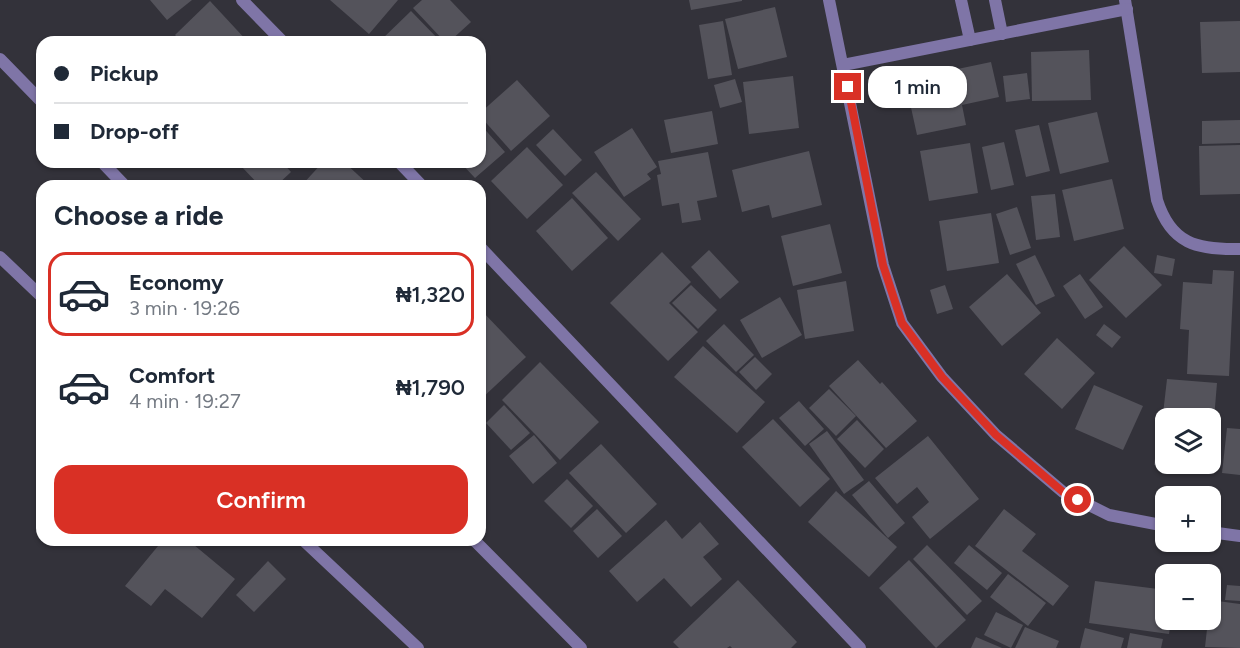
<!DOCTYPE html>
<html lang="en">
<head>
<meta charset="utf-8">
<style>
  :root { --surface:#fff; --page:#f6f6f7; --text:#1f2937; --muted:#747a83; --line:#e0e1e3; --accent:#d93025 }
  body { margin:0; font-family:Figtree,sans-serif; background:var(--page); color:var(--text); height:100vh; display:flex; flex-direction:column; font-size:22px; white-space:nowrap }
  * { box-sizing:border-box; margin:0 }
  p { font-size:20px; color:var(--muted) }
  .icon { flex:none; width:33px; height:33px; fill:none; stroke:currentColor; stroke-width:2; stroke-linecap:round; stroke-linejoin:round }
  .map { position:relative; flex:1; overflow:hidden }
  .details { position:absolute; left:36px; top:180px; width:450px; height:366px; display:flex; flex-direction:column; background:var(--surface); border-radius:18px; box-shadow:0 2px 4px #0004 }
  .details>* { flex:none }
  .banner { position:absolute; left:36px; top:36px; width:450px; height:132px; border-radius:18px; box-shadow:0 2px 4px #0004; display:grid; align-content:center; height:132px; padding:0 18px; background:var(--surface) }
  .controls { position:absolute; left:1155px; top:408px; display:grid; gap:12px }
  .controls a { display:grid; place-items:center; width:66px; height:66px; border-radius:12px; background:var(--surface); box-shadow:0 2px 4px #0004; font-size:30px }
  .end { position:absolute; width:27px; height:27px; margin:-14px; border:8px solid #d93025; background:#fff; box-shadow:0 0 0 3px #fff }
  .from { border-radius:50% }
  .bubble { position:absolute; height:42px; border-radius:18px; background:var(--surface); box-shadow:0 2px 4px #0004; font-size:20px; font-weight:600; line-height:42px; text-align:center }
  .banner b { display:flex; align-items:center; gap:21px; height:57px; font-size:22px }
  .banner b+b { border-top:2px solid var(--line) }
  .banner i { width:15px; height:15px; background:var(--text) }
  ul { padding:0; list-style:none }
  li { display:flex; align-items:center; gap:18px; height:84px; margin:0 12px 9px; padding:0 6px; border:3px solid transparent; border-radius:18px }
  li div { flex:1 }
  li b { display:block; font-size:22px }
  li em { font-style:normal; font-weight:600 }
  li.on { border-color:var(--accent) }
  li>.icon { width:54px; height:54px; stroke-width:1.5 }
  h2 { padding:0 18px; font-size:27px; line-height:72px }
  .button { display:flex; gap:12px; margin-top:auto; padding:12px 18px }
  .button a { flex:1; height:69px; border-radius:18px; background:var(--accent); color:#fff; font-size:24px; font-weight:600; line-height:69px; text-align:center }
  .map>svg:first-child { display:block }
</style>
</head>
<body>
<div class="map">
<svg width="1240" height="648" viewBox="0 0 1240 648">
  <rect width="100%" height="100%" fill="#33323a"/>
  <g fill="#54535b">
    <path d="M150,0H192L167,20Z"/>
    <path d="M330,0H398L369,34Z"/>
    <path d="M422,0H450L471,22L449,42H445L413,8Z"/>
    <path d="M689,0H742V1L691,10Z"/>
    <path d="M210,1L248,42H182L175,35Z"/>
    <path d="M775,7L787,57L738,69L725,19Z"/>
    <path d="M411,11L441,42H379Z"/>
    <path d="M723,21L732,75L708,79L699,25Z"/>
    <path d="M1240,21V72L1202,73L1200,22Z"/>
    <path d="M1089,50L1091,100L1032,101L1031,52Z"/>
    <path d="M991,62L999,97L962,105L966,125L917,135L905,80Z"/>
    <path d="M1027,73L1030,99L1006,102L1003,76Z"/>
    <path d="M793,76L799,128L749,134L743,82Z"/>
    <path d="M735,79L742,102L720,108L714,85Z"/>
    <path d="M517,80L550,116L511,151L480,116V113Z"/>
    <path d="M712,111L718,144L671,153L664,120Z"/>
    <path d="M1097,112L1109,162L1060,174L1048,123Z"/>
    <path d="M1240,120V143L1202,144V121Z"/>
    <path d="M480,124L505,152L475,178L460,162H480Z"/>
    <path d="M1039,125L1050,171L1026,177L1015,130Z"/>
    <path d="M632,128L657,167L647,174L651,179L624,197L594,152Z"/>
    <path d="M553,129L582,160L565,176L536,145Z"/>
    <path d="M1004,142L1014,185L991,190L982,147Z"/>
    <path d="M970,143L978,193L929,201L920,151Z"/>
    <path d="M1240,145V194L1200,195L1199,146Z"/>
    <path d="M527,147L563,185L527,219L491,181Z"/>
    <path d="M809,151L822,205L772,218L769,205L742,212L732,170Z"/>
    <path d="M708,152L717,197L697,201L701,220L682,223L679,203L662,206L657,175L661,174L658,161Z"/>
    <path d="M244,162H282L291,172L276,186H260L240,165Z"/>
    <path d="M323,162H344L370,186H304L302,185Z"/>
    <path d="M596,172L641,219L618,241L572,193Z"/>
    <path d="M1112,179L1124,229L1074,241L1062,190Z"/>
    <path d="M1055,194L1060,237L1036,240L1031,196Z"/>
    <path d="M572,198L608,238L572,271L536,231Z"/>
    <path d="M1017,207L1031,248L1010,255L996,214Z"/>
    <path d="M991,213L999,263L947,271L939,221Z"/>
    <path d="M830,224L842,273L793,286L781,236Z"/>
    <path d="M1124,246L1162,285L1126,318L1089,280Z"/>
    <path d="M709,250L739,282L720,299L691,267Z"/>
    <path d="M662,252L691,282L669,303L698,332L668,361L610,303Z"/>
    <path d="M1035,255L1055,296L1036,305L1016,264Z"/>
    <path d="M1157,255L1175,259L1172,276L1154,273Z"/>
    <path d="M1213,270L1234,271L1229,376L1187,374L1189,330L1180,329L1183,282L1212,284Z"/>
    <path d="M1007,274L1041,313L1002,346L969,307Z"/>
    <path d="M1080,274L1103,307L1085,319L1063,286Z"/>
    <path d="M846,281L854,331L805,339L797,290Z"/>
    <path d="M691,285L717,310L698,329L672,303Z"/>
    <path d="M945,285L953,309L937,314L930,290Z"/>
    <path d="M780,297L802,335L762,358L740,320Z"/>
    <path d="M480,309L526,357L480,400Z"/>
    <path d="M724,324L754,355L736,372L706,341Z"/>
    <path d="M1104,324L1121,337L1112,348L1096,335Z"/>
    <path d="M1057,338L1095,373L1062,409L1024,374Z"/>
    <path d="M703,346L765,402L737,433L674,377Z"/>
    <path d="M755,357L772,374L756,390L739,372Z"/>
    <path d="M858,360L880,384L882,382L917,421L886,448L829,386Z"/>
    <path d="M540,362L599,422L560,460L502,400Z"/>
    <path d="M1167,379L1217,383L1214,419L1163,414Z"/>
    <path d="M1094,385L1143,406L1123,450L1075,429Z"/>
    <path d="M829,389L856,416L836,436L809,408Z"/>
    <path d="M799,401L824,429L805,446L779,418Z"/>
    <path d="M504,405L530,433L511,450L486,423Z"/>
    <path d="M773,419L830,479L800,507L742,447Z"/>
    <path d="M1161,419L1166,420V464H1207L1205,472L1154,465Z"/>
    <path d="M857,420L884,449L865,468L837,439Z"/>
    <path d="M1227,428L1240,429V475L1222,473Z"/>
    <path d="M827,431L864,480L844,494L809,444Z"/>
    <path d="M534,435L557,463L533,484L509,456Z"/>
    <path d="M928,436L979,499L930,539L912,517L929,502L917,487L897,504L875,478Z"/>
    <path d="M601,444L657,504L626,533L569,473Z"/>
    <path d="M567,479L593,506L571,528L544,501Z"/>
    <path d="M869,481L905,523L888,538L852,495Z"/>
    <path d="M836,491L897,547L869,577L808,522Z"/>
    <path d="M597,509L622,536L598,558L573,531Z"/>
    <path d="M1004,509L1036,534L1022,551L1069,586L1053,606L975,546Z"/>
    <path d="M666,520L682,539L700,522L719,544L703,557L722,579L691,607L664,578L637,602L609,571Z"/>
    <path d="M163,540H188L235,579L202,618L165,589L151,606L125,586Z"/>
    <path d="M927,545L982,601L967,615L913,559Z"/>
    <path d="M969,545L1002,573L987,590L954,563Z"/>
    <path d="M909,560L966,620L936,648L879,588Z"/>
    <path d="M268,561L286,579L254,612L236,595Z"/>
    <path d="M1008,574L1046,603L1028,626L990,597Z"/>
    <path d="M738,580L797,642L791,648H732L730,646L727,648H679L673,642Z"/>
    <path d="M1095,581L1166,590V620H1171L1169,634L1089,623Z"/>
    <path d="M1227,585L1240,586V601L1225,600Z"/>
    <path d="M1210,600L1240,604V648L1205,647L1208,620H1210Z"/>
    <path d="M996,612L1023,625L1011,648L984,635Z"/>
    <path d="M1025,627L1059,641L1056,648H1015Z"/>
    <path d="M1085,628L1124,638L1121,648H1080Z"/>
    <path d="M1130,633L1163,639L1161,648H1127Z"/>
    <path d="M976,637L1002,648H971Z"/>
  </g>
  <g fill="none" stroke-linecap="round" stroke-linejoin="round">
    <g stroke="#7f75a7" stroke-width="12">
      <path d="M961,0L970,40"/>
      <path d="M995,0L1002,34"/>
    </g>
    <g stroke="#7f75a7" stroke-width="12">
      <path d="M242,0L283,42"/>
      <path d="M829,0L883,265L902,323L942,377L996,435L1063,492L1109,515L1166,526"/>
      <path d="M1125,0L1157,200C1171,244 1197,250 1240,249"/>
      <path d="M843,65L1127,9"/>
      <path d="M399,162L422,186"/>
      <path d="M480,247L860,648"/>
      <path d="M1210,532L1240,536"/>
    </g>
    <g stroke="#7f75a7" stroke-width="12">
      <path d="M0,59L42,102"/>
      <path d="M102,162L125,186"/>
      <path d="M0,257L42,297"/>
      <path d="M303,540L418,648"/>
      <path d="M474,540L581,648"/>
    </g>
  </g>
  <g fill="none" stroke-linecap="round" stroke-linejoin="round">
    <path stroke="#d93025" stroke-width="8" d="M848,87L883,265L902,323L942,377L996,435L1063,492L1078,500"/>
  </g>
</svg>
<div class="controls">
<a><svg class="icon" aria-label="layers" viewBox="0 0 24 24"><path d="M12 4l9 5-9 5-9-5zM3 14l9 5 9-5"/></svg></a>
<a>+</a>
<a>−</a>
</div>
<i class="end from" style="left:1078px;top:500px"></i>
<i class="end" style="left:848px;top:87px"></i>
<div class="bubble" style="left:868px;top:66px;width:99px">1 min</div>
<div class="banner">
<b><i class="from"></i>Pickup</b>
<b><i></i>Drop-off</b>
</div>
<section class="details">
<h2>Choose a ride</h2>
<ul>
<li class="on"><svg class="icon" aria-label="car" viewBox="0 0 24 24"><path d="M5 17H2v-5l4-1 3-4h7l3 4 3 1v5h-3M9 17h6M6 11h13"/><circle cx="7" cy="17" r="2"/><circle cx="17" cy="17" r="2"/></svg><div><b>Economy</b><p>3 min · 19:26</p></div><em>₦1,320</em></li>
<li><svg class="icon" aria-label="car" viewBox="0 0 24 24"><path d="M5 17H2v-5l4-1 3-4h7l3 4 3 1v5h-3M9 17h6M6 11h13"/><circle cx="7" cy="17" r="2"/><circle cx="17" cy="17" r="2"/></svg><div><b>Comfort</b><p>4 min · 19:27</p></div><em>₦1,790</em></li>
</ul>
<div class="button"><a>Confirm</a></div>
</section>
</div>
</body>
</html>
